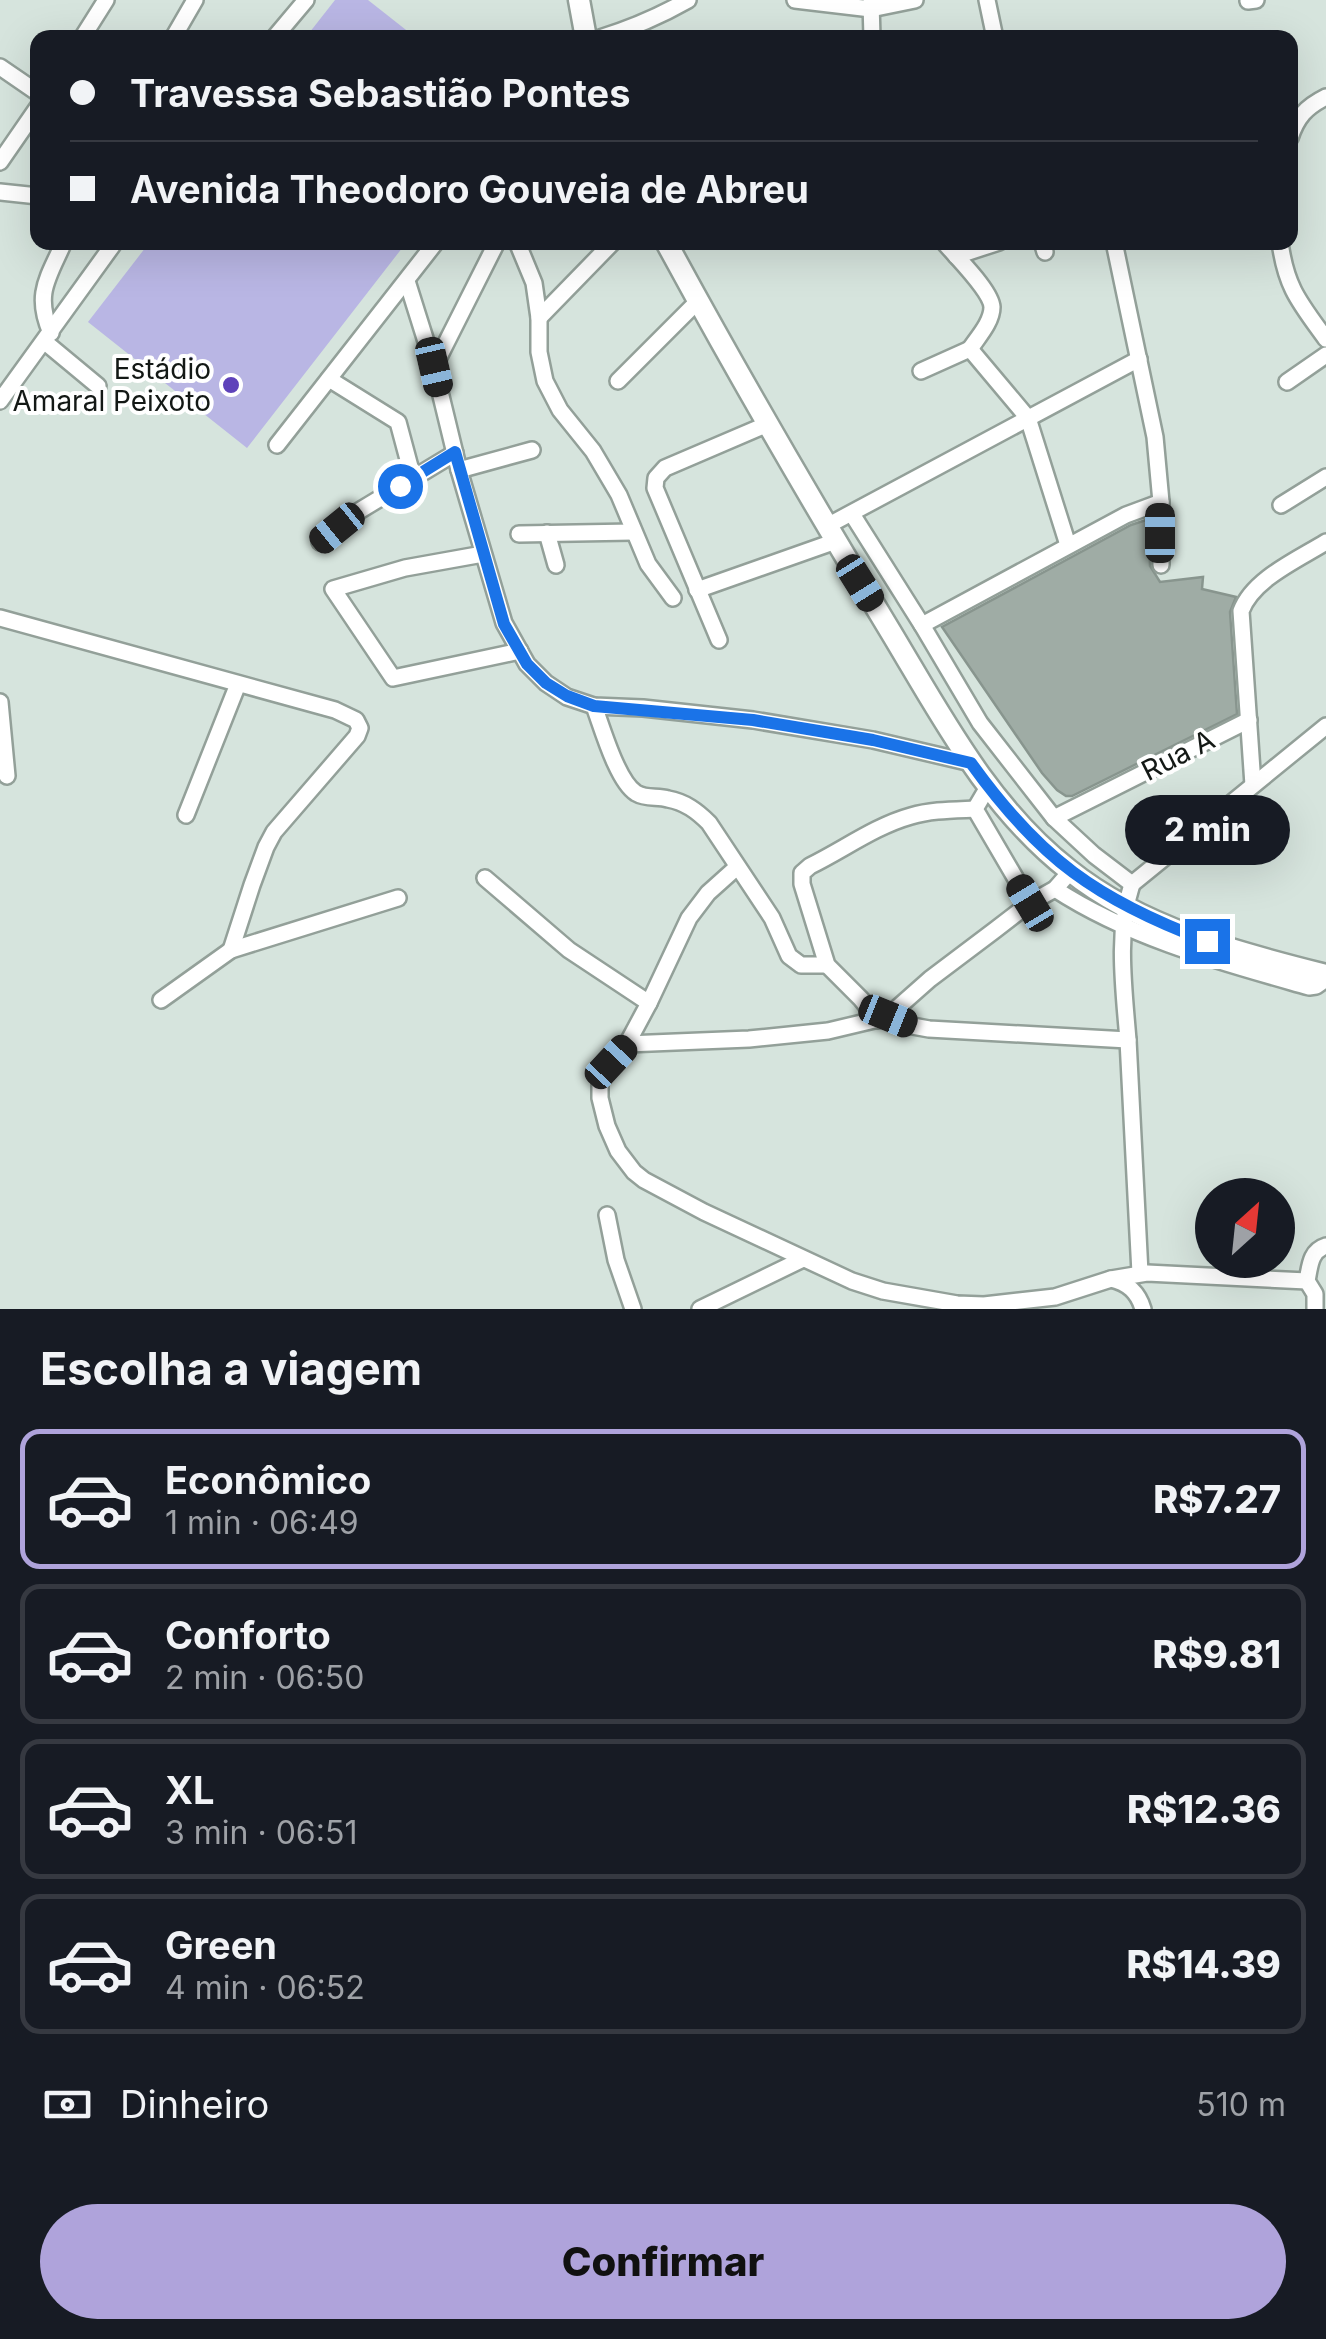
<!DOCTYPE html>
<html lang="pt">
<head>
<meta charset="utf-8">
<style>
  :root { --surface:#171b24; --page:#242831; --text:#f1f3f6; --muted:#9ea1a6; --line:#363941; --accent:#afa3db }
  body { margin:0; font-family:Inter,sans-serif; background:var(--page); color:var(--text); height:100vh; display:flex; flex-direction:column; font-size:38px; white-space:nowrap }
  * { box-sizing:border-box; margin:0 }
  p { font-size:32px; color:var(--muted) }
  .icon { flex:none; width:55px; height:55px; fill:none; stroke:currentColor; stroke-width:2; stroke-linecap:round; stroke-linejoin:round }
  .map { position:relative; height:1309px; overflow:hidden }
  .panel { display:flex; flex-direction:column; background:var(--surface); flex:1 }
  .panel>* { flex:none }
  .banner { position:absolute; left:30px; top:30px; width:1268px; height:220px; border-radius:20px; box-shadow:0 10px 40px #0002; display:grid; align-content:center; height:220px; padding:0 40px; background:var(--surface) }
  .needle { width:65px; rotate:27deg }
  .buttons { position:absolute; left:1195px; top:1178px; display:grid; gap:20px }
  .buttons a { display:grid; place-items:center; width:100px; height:100px; border-radius:50%; background:var(--surface); box-shadow:0 10px 40px #0002; font-size:50px }
  .end { position:absolute; width:45px; height:45px; margin:-22px; border:12px solid #1a73e8; background:#fff; box-shadow:0 0 0 5px #fff }
  .from { border-radius:50% }
  .bubble { position:absolute; height:70px; border-radius:35px; background:var(--surface); box-shadow:0 10px 40px #0002; font-size:32px; font-weight:800; line-height:70px; text-align:center }
  .car { position:absolute; width:30px; height:60px; margin:-30px -15px; border-radius:12px; box-shadow:0 0 8px 2px #0007; background:linear-gradient(#222 24%,#8ab4d8 0 40%,#222 0 76%,#8ab4d8 0 86%,#222 0) }
  .banner b { display:flex; align-items:center; gap:35px; height:95px; font-size:38px }
  .banner b+b { border-top:2px solid var(--line) }
  .banner i { width:25px; height:25px; background:var(--text) }
  ul { padding:0; list-style:none }
  li { display:flex; align-items:center; gap:30px; height:140px; margin:0 20px 15px; padding:0 20px; border:5px solid var(--line); border-radius:20px }
  li div { flex:1 }
  li b { display:block; font-size:38px }
  li em { font-style:normal; font-weight:800 }
  li.current { border-color:var(--accent) }
  li>.icon { width:90px; height:90px; stroke-width:1.5 }
  h2 { padding:0 40px; font-size:45px; line-height:120px }
  .pay { display:flex; align-items:center; gap:25px; height:110px; padding:0 40px; font-size:38px }
  .pay p { margin-inline-start:auto }
  .cta { display:flex; gap:20px; margin-top:auto; padding:20px 40px }
  .cta a { flex:1; height:115px; border-radius:60px; background:var(--accent); color:#111; font-size:40px; font-weight:800; line-height:115px; text-align:center }
  .map>svg:first-child { display:block }
</style>
</head>
<body>
<div class="map">
<svg width="1326" height="1309" viewBox="0 0 1326 1309">
  <rect width="100%" height="100%" fill="#d6e4dd"/>
  <g fill="#b9b6e4">
    <path d="M335,0H368L415,37H306Z"/>
    <path d="M149,243V242L406,243L247,448L88,322Z"/>
  </g>
  <path fill="#9faca5" stroke="#88958e" stroke-width="2.5" d="M1149,519L1150,566L1160,582L1203,577L1202,589L1236,597L1230,612L1237,714L1072,796H1066L1057,790L1042,773L942,627L1131,525Z"/>
  <g fill="none" stroke-linecap="round" stroke-linejoin="round">
    <g stroke="#93a099" stroke-width="20">
      <g id="minor">
        <path d="M795,0L871,9L915,0"/>
        <path d="M987,0L995,38"/>
        <path d="M1248,1L1256,0"/>
        <path d="M871,2L872,38"/>
        <path d="M82,38L106,0"/>
        <path d="M173,38L195,0"/>
        <path d="M274,38L306,0"/>
        <path d="M600,38C632,28 660,16 688,0"/>
        <path d="M0,67L38,93"/>
        <path d="M1290,138C1297,117 1306,107 1326,97"/>
        <path d="M0,162L38,107"/>
        <path d="M0,192L38,196"/>
        <path d="M517,242L534,283L539,318V352L545,381L560,410L593,451L619,495L648,564L673,598"/>
        <path d="M944,242C955,256 991,290 992,307C992,322 978,337 970,349"/>
        <path d="M1042,242L1045,252"/>
        <path d="M1114,242L1155,437L1161,502V565"/>
        <path d="M1280,242C1286,288 1300,303 1326,339"/>
        <path d="M956,256L999,242"/>
        <path d="M407,281L434,367L459,470L504,623L527,664L546,683L567,697L594,706L643,708L753,720L873,740L971,763"/>
        <path d="M539,318L613,242"/>
        <path d="M51,333C34,294 48,278 64,242"/>
        <path d="M45,342L98,386"/>
        <path d="M970,349L1028,418L1068,545"/>
        <path d="M434,367L497,242"/>
        <path d="M921,371L970,349"/>
        <path d="M329,379L398,422L413,478"/>
        <path d="M618,381L698,301"/>
        <path d="M1287,382L1326,355"/>
        <path d="M0,401L115,242"/>
        <path d="M277,445L436,242"/>
        <path d="M459,470L532,450"/>
        <path d="M1281,505L1326,477"/>
        <path d="M852,514L922,625L980,723L1054,818L1094,855L1132,884C1116,933 1124,989 1128,1040L929,1029L907,1025L887,1017"/>
        <path d="M827,526L1139,359"/>
        <path d="M547,533L556,565"/>
        <path d="M519,534L633,532"/>
        <path d="M320,542L354,514L455,453"/>
        <path d="M483,554L405,568L333,589L393,678L520,651"/>
        <path d="M697,590L836,541"/>
        <path d="M0,618L335,710L356,720L360,728L357,736L274,832L266,847L252,885L231,950"/>
        <path d="M922,625L1126,515L1161,502"/>
        <path d="M719,640L655,488L656,478L665,468L768,424"/>
        <path d="M0,702L7,776"/>
        <path d="M594,706C602,727 617,781 636,793C646,799 657,796 668,799C685,802 697,811 709,823L772,918L789,956L801,965H827"/>
        <path d="M1253,785L1241,611C1253,579 1297,560 1326,542"/>
        <path d="M988,787L975,809L1030,903"/>
        <path d="M186,815L238,684"/>
        <path d="M1054,818L1249,720"/>
        <path d="M1070,872L1055,889L1030,903L995,930L930,979L887,1017L828,1031L749,1039L627,1044L603,1072L600,1083V1098L607,1126L618,1151L634,1172L644,1180L704,1212L852,1281L883,1291L957,1304L984,1305L1055,1297L1111,1279L1147,1273L1307,1281"/>
        <path d="M485,878L569,950L649,1003"/>
        <path d="M1132,884L1326,726"/>
        <path d="M1055,889C1132,939 1221,962 1309,987L1316,986L1326,979"/>
        <path d="M161,1000L231,950L398,898"/>
        <path d="M878,1020L861,999L827,965L802,884V873L810,866C843,850 875,826 911,816C931,810 953,810 975,809"/>
        <path d="M1128,1040L1140,1273"/>
        <path d="M627,1044L649,1003L689,918L708,893L737,867"/>
        <path d="M607,1215L616,1260L633,1309"/>
        <path d="M1111,1279C1128,1283 1138,1292 1143,1309"/>
        <path d="M700,1309L803,1259"/>
        <path d="M1315,1309V1294L1307,1281C1310,1266 1310,1251 1326,1246"/>
      </g>
    </g>
    <g stroke="#93a099" stroke-width="25">
      <g id="major">
        <path d="M579,0L586,38"/>
        <path d="M666,242C737,373 812,502 889,629C941,715 988,807 1069,870C1141,928 1238,953 1326,975"/>
      </g>
    </g>
    <use href="#minor" stroke="#fff" stroke-width="15"/>
    <use href="#major" stroke="#fff" stroke-width="20"/>
  </g>
  <g fill="none" stroke-linecap="round" stroke-linejoin="round">
    <path stroke="#1a73e8" stroke-width="12" d="M400,486L455,452L504,624L527,664L546,683L567,696L594,706L753,720L873,740L971,763C1039,858 1097,900 1207,941"/>
  </g>
  <circle fill="#5e42ba" stroke="#fff" stroke-width="4" cx="231" cy="385" r="10"/>
  <g text-anchor="middle" stroke-width="8" stroke-linejoin="round" paint-order="stroke">
    <g font-size="28" fill="#131815" stroke="#fff" text-anchor="end">
      <text x="211" y="379">Estádio<tspan x="211" dy="32">Amaral Peixoto</tspan></text>
    </g>
    <g font-size="28" fill="#131815" stroke="#fff">
      <text transform="translate(1178 755) rotate(-27)" y="10">Rua A</text>
    </g>
  </g>
</svg>
<div class="buttons">
<a><svg class="needle" viewBox="-14 -14 28 28"><path d="M0-13l5 13h-10z" fill="#e53935"/><path d="M0 13l5-13h-10z" fill="#9ea1a6"/></svg></a>
</div>
<i class="end from" style="left:400px;top:486px"></i>
<i class="end" style="left:1207px;top:941px"></i>
<div class="bubble" style="left:1125px;top:795px;width:165px">2 min</div>
<i class="car" style="left:434px;top:367px;rotate:167deg"></i>
<i class="car" style="left:337px;top:528px;rotate:231deg"></i>
<i class="car" style="left:1160px;top:533px;rotate:0deg"></i>
<i class="car" style="left:860px;top:583px;rotate:148deg"></i>
<i class="car" style="left:1030px;top:903px;rotate:329deg"></i>
<i class="car" style="left:888px;top:1016px;rotate:112deg"></i>
<i class="car" style="left:611px;top:1062px;rotate:43deg"></i>
<div class="banner">
<b><i class="from"></i>Travessa Sebastião Pontes</b>
<b><i></i>Avenida Theodoro Gouveia de Abreu</b>
</div>
</div>
<section class="panel">
<h2>Escolha a viagem</h2>
<ul>
<li class="current"><svg class="icon" aria-label="car" viewBox="0 0 24 24"><path d="M5 17H2v-5l4-1 3-4h7l3 4 3 1v5h-3M9 17h6M6 11h13"/><circle cx="7" cy="17" r="2"/><circle cx="17" cy="17" r="2"/></svg><div><b>Econômico</b><p>1 min · 06:49</p></div><em>R$7.27</em></li>
<li><svg class="icon" aria-label="car" viewBox="0 0 24 24"><path d="M5 17H2v-5l4-1 3-4h7l3 4 3 1v5h-3M9 17h6M6 11h13"/><circle cx="7" cy="17" r="2"/><circle cx="17" cy="17" r="2"/></svg><div><b>Conforto</b><p>2 min · 06:50</p></div><em>R$9.81</em></li>
<li><svg class="icon" aria-label="car" viewBox="0 0 24 24"><path d="M5 17H2v-5l4-1 3-4h7l3 4 3 1v5h-3M9 17h6M6 11h13"/><circle cx="7" cy="17" r="2"/><circle cx="17" cy="17" r="2"/></svg><div><b>XL</b><p>3 min · 06:51</p></div><em>R$12.36</em></li>
<li><svg class="icon" aria-label="car" viewBox="0 0 24 24"><path d="M5 17H2v-5l4-1 3-4h7l3 4 3 1v5h-3M9 17h6M6 11h13"/><circle cx="7" cy="17" r="2"/><circle cx="17" cy="17" r="2"/></svg><div><b>Green</b><p>4 min · 06:52</p></div><em>R$14.39</em></li>
</ul>
<div class="pay"><svg class="icon" aria-label="cash" viewBox="0 0 24 24"><path d="M3 7h18v10H3z"/><circle cx="12" cy="12" r="2"/></svg>Dinheiro<p>510 m</p></div>
<div class="cta"><a>Confirmar</a></div>
</section>
</body>
</html>
